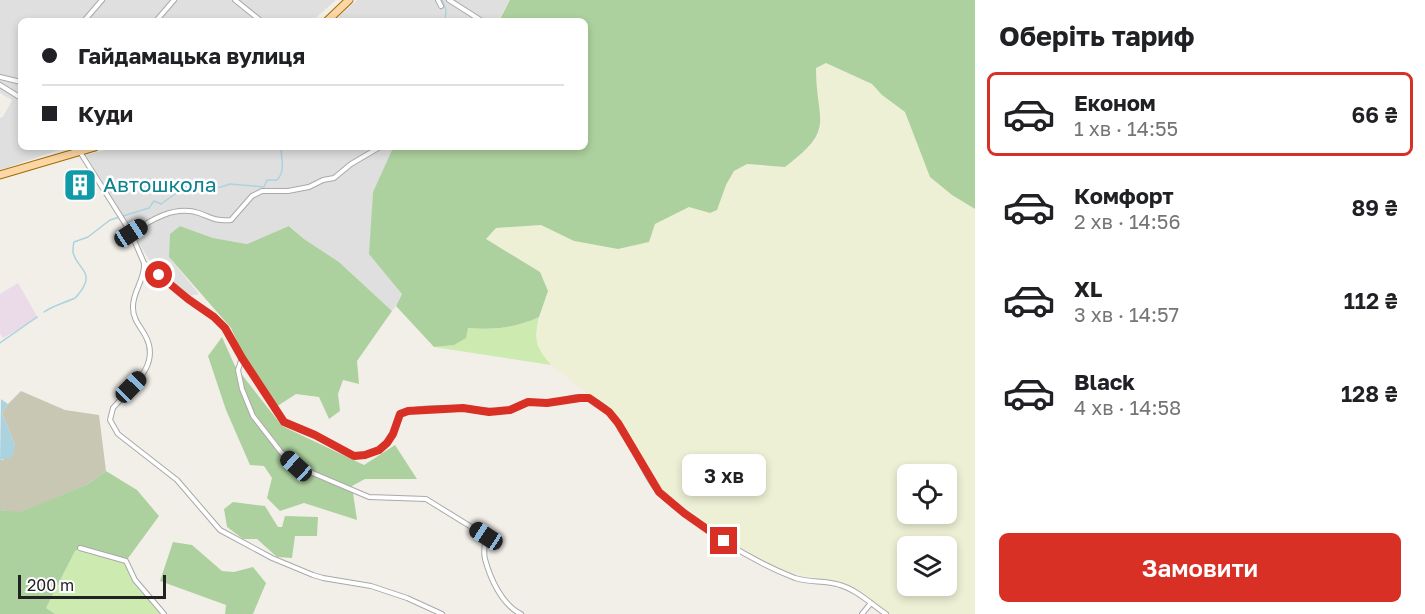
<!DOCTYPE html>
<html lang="uk">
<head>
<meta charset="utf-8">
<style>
  :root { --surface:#fff; --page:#f6f6f6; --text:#202124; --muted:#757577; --line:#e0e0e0; --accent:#d93025 }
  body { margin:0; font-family:"Golos Text",sans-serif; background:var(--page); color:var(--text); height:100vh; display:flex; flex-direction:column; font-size:22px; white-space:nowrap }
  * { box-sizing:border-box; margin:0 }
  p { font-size:20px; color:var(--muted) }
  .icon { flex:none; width:33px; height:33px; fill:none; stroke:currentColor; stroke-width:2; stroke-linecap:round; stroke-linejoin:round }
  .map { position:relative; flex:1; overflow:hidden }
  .sheet { display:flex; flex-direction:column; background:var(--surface); width:450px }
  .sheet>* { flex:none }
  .banner { position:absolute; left:18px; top:18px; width:570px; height:132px; border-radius:9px; box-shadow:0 3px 9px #0003; display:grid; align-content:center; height:132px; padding:0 24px; background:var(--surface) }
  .buttons { position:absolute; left:897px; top:464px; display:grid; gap:12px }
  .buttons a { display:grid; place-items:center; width:60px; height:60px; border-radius:9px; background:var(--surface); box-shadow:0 3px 9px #0003; font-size:30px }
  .scale { position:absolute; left:18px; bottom:15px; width:148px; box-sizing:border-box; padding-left:6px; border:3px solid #222; border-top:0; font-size:16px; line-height:21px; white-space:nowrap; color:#222; -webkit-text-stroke:4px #fff; paint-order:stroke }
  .end { position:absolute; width:27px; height:27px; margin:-14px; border:8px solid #d93025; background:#fff; box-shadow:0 0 0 3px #fff }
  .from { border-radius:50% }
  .bubble { position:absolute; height:42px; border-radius:9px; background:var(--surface); box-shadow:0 3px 9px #0003; font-size:20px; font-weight:600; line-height:42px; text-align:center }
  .car { position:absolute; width:18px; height:36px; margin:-18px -9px; border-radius:8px; box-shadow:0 0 4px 2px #0007; background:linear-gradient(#222 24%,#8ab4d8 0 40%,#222 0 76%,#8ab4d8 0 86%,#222 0) }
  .banner b { display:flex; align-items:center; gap:21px; height:57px; font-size:22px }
  .banner b+b { border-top:2px solid var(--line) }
  .banner i { width:15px; height:15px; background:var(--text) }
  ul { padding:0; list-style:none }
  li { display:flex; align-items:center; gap:18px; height:84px; margin:0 12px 9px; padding:0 12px; border:3px solid transparent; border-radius:9px }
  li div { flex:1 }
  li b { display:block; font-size:22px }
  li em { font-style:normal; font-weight:600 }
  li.active { border-color:var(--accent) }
  li>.icon { width:54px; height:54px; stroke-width:1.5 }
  h2 { padding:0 24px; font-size:27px; line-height:72px }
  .button { display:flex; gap:12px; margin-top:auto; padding:12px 24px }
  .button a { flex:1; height:69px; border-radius:9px; background:var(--accent); color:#fff; font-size:24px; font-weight:600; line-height:69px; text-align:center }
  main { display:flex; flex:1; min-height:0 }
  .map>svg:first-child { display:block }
</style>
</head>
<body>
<main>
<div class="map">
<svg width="975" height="614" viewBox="0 0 975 614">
  <rect width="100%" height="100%" fill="#f2efe9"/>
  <g fill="#e0dfdf">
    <path d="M0,0H336L312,21H21V147H68L0,170V118L3,117L12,100L0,93Z"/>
    <path d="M357,0H510L498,21H334Z"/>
    <path d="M116,147H394L373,192L372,219L402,294L396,306L392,311L339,262L304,239L290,226L247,244L213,238L180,226L169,257L199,294L189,296L171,283L151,263L86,155Z"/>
  </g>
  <path fill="#ebdbe8" d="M18,283L38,318L3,338L0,333V294Z"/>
  <path fill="#c7c7b4" d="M21,391L65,410L99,415L106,471L88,484L21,513L0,510V460H3L15,445L2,413L8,404Z"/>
  <path fill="#eef0d5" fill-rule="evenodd" d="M826,63L872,84L882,95L905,112L910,125L952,195L975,209V614H890L851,585L788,572L744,551L661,489L615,415L551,365L541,353L536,343L539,317L540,272L486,239L496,228L541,225L574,241L618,249L649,242L655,224L689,207L710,213L717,210L726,185L734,171L747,164L766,167L798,158L815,141L821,127L816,86V68ZM908,474H946V513H908ZM908,546H946V585H908Z"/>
  <g fill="#cdebb0">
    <path d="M539,317C534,340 535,346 551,365L434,347L454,345L468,328C494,330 515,328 539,317Z"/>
    <path d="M80,548L126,561L135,580L164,614H55L46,608L75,551Z"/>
  </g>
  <g fill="#add19e">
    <path d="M510,0H975V209L952,195L930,177L905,112L882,95L872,84L826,63L816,68C816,123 837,128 785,167L747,164L734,171L726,185L717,210L710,213L689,207L655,224L649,242L618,249L574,241L541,225L496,228L486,239L540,272L548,291L539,317C515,328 495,330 468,328L466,338L454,345L434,347L396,306L402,294L369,254L373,192L393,148L585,147V21H499Z"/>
    <path d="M180,226L213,238L247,244L289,226L304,239L339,262L392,311L357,361L359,384L343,380L338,394L340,411L329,419L319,397L296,394L276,407L246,361L231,328L169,257L170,234Z"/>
    <path d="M222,337L235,366L282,426L364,465L395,445L417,479H365L352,486L357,520L304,503L280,511L267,498L272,478L264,466L250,465L226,410L208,356Z"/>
    <path d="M106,471L137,490L159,516L126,561L80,548L75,551L46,608L55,614H0V510L21,512L88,484Z"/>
    <path d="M233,502L265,506L278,527H282L285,516L318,517L317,536H295L292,558L277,557L257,539H243L227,527L224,509Z"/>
    <path d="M173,542L192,545L222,571L234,572L253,567L266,583L253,614H225L226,605L160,581Z"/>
  </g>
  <path fill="#aad3df" d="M1,399L8,404L2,413L15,445L12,457L0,460Z"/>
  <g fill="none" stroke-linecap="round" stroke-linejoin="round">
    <g stroke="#aad3df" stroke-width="1.5">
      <path d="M442,0L446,10L445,21"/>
      <path d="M44,312C54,305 64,303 75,298C77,297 79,293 81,291C95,271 76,268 73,252C73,248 73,245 74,242L88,237L110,220L149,208L154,201L161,204L175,194L176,190L185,186L188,188L221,187L230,184L264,187L267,180H277C286,170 281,160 281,147"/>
      <path d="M0,343L37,317"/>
    </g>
    <g stroke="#a9a9a9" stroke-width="6">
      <g id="minor">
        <path d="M235,0L261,21"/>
        <path d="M438,0L441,6"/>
        <path d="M449,0L482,21"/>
        <path d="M84,21L102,0"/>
        <path d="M156,21L174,0"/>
        <path d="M0,77L21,82"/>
        <path d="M0,85L21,98"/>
        <path d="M80,152L131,233L144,263L188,299L214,317L225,328L242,358L238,370L242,389L253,416L281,452L296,466L369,497L426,499L486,536C485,543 483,552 485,559C490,578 502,605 521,614"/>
        <path d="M131,233C151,220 174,205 199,213C213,218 214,221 231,220L252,196L262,191H288L309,187L323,180L334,178L351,164L380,147"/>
        <path d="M144,264C145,280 132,292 133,308C133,320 141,327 146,337C161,366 130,388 113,408L110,420L118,434L177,480L220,530L272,558L313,575L323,578L371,586L407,598L442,614"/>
        <path d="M242,358L284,422L315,435L354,456L365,455L379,450L387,443L392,434L400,414C417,407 443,408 462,408C478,409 492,413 508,410C515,409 521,403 529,402C534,401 541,404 547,403C561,402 578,393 591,399C623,413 634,456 652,483C659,495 671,503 682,511C716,538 754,562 795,578C810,583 825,580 840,585C857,590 871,604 886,614"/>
        <path d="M80,548L126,561L135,580L164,614"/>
        <path d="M862,614L871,603"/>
      </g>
    </g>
    <g stroke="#a06b00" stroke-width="9">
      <g id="primary">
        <path d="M327,21L349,0"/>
        <path d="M0,175L95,147"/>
      </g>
    </g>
    <use href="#minor" stroke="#fff" stroke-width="4"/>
    <use href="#primary" stroke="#fcd6a4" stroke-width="7"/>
  </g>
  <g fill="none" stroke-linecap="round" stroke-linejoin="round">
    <path stroke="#d93025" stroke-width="8" d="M159,275L188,299L214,317L225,328L242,358L284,422L315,435L354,456L365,455L379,450L387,443L393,434L400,414L408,411L463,408L489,412L510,410L528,402L547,403L580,398H589L609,412L618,423L659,492L684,513L724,541"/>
  </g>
  <defs>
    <g id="building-square" transform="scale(1.725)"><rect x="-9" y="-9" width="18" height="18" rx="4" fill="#0f9aa8" stroke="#fff"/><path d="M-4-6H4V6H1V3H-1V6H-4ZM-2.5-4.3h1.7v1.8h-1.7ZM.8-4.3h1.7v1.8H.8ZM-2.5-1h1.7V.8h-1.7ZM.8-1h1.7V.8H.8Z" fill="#fff"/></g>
  </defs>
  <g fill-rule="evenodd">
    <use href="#building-square" x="80" y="185"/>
  </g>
  <g text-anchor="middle" stroke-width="5" stroke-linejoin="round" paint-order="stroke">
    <g font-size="21" fill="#0d838f" stroke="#fff" text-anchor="start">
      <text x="103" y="192">Автошкола</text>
    </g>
  </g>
</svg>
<div class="buttons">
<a><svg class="icon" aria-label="locate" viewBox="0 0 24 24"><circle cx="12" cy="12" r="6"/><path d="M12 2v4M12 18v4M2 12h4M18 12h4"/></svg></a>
<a><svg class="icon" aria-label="layers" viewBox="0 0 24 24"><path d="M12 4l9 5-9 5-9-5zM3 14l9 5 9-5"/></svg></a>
</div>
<div class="scale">200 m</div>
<i class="end from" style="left:159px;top:275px"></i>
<i class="end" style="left:724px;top:541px"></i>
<div class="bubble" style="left:682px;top:454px;width:84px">3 хв</div>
<i class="car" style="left:131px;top:233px;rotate:57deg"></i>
<i class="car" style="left:131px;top:387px;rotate:44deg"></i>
<i class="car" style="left:296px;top:466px;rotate:312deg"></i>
<i class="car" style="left:486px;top:536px;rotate:303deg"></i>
<div class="banner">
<b><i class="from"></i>Гайдамацька вулиця</b>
<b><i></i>Куди</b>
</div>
</div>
<section class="sheet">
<h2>Оберіть тариф</h2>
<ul>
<li class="active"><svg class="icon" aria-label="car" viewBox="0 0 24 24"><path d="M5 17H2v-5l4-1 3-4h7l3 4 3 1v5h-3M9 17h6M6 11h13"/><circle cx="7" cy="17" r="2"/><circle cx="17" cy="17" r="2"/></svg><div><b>Економ</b><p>1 хв · 14:55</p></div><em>66 ₴</em></li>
<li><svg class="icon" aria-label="car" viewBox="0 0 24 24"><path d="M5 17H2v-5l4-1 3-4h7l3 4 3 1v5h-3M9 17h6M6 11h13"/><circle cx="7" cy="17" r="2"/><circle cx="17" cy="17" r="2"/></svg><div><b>Комфорт</b><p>2 хв · 14:56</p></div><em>89 ₴</em></li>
<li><svg class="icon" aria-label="car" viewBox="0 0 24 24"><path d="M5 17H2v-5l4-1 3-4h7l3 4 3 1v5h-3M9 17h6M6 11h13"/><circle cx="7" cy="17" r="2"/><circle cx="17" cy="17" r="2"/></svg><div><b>XL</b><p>3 хв · 14:57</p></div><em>112 ₴</em></li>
<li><svg class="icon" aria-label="car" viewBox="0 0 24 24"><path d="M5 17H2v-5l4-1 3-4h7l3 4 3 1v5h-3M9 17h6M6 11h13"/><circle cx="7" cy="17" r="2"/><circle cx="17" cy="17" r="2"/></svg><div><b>Black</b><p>4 хв · 14:58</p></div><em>128 ₴</em></li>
</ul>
<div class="button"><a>Замовити</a></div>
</section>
</main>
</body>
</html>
